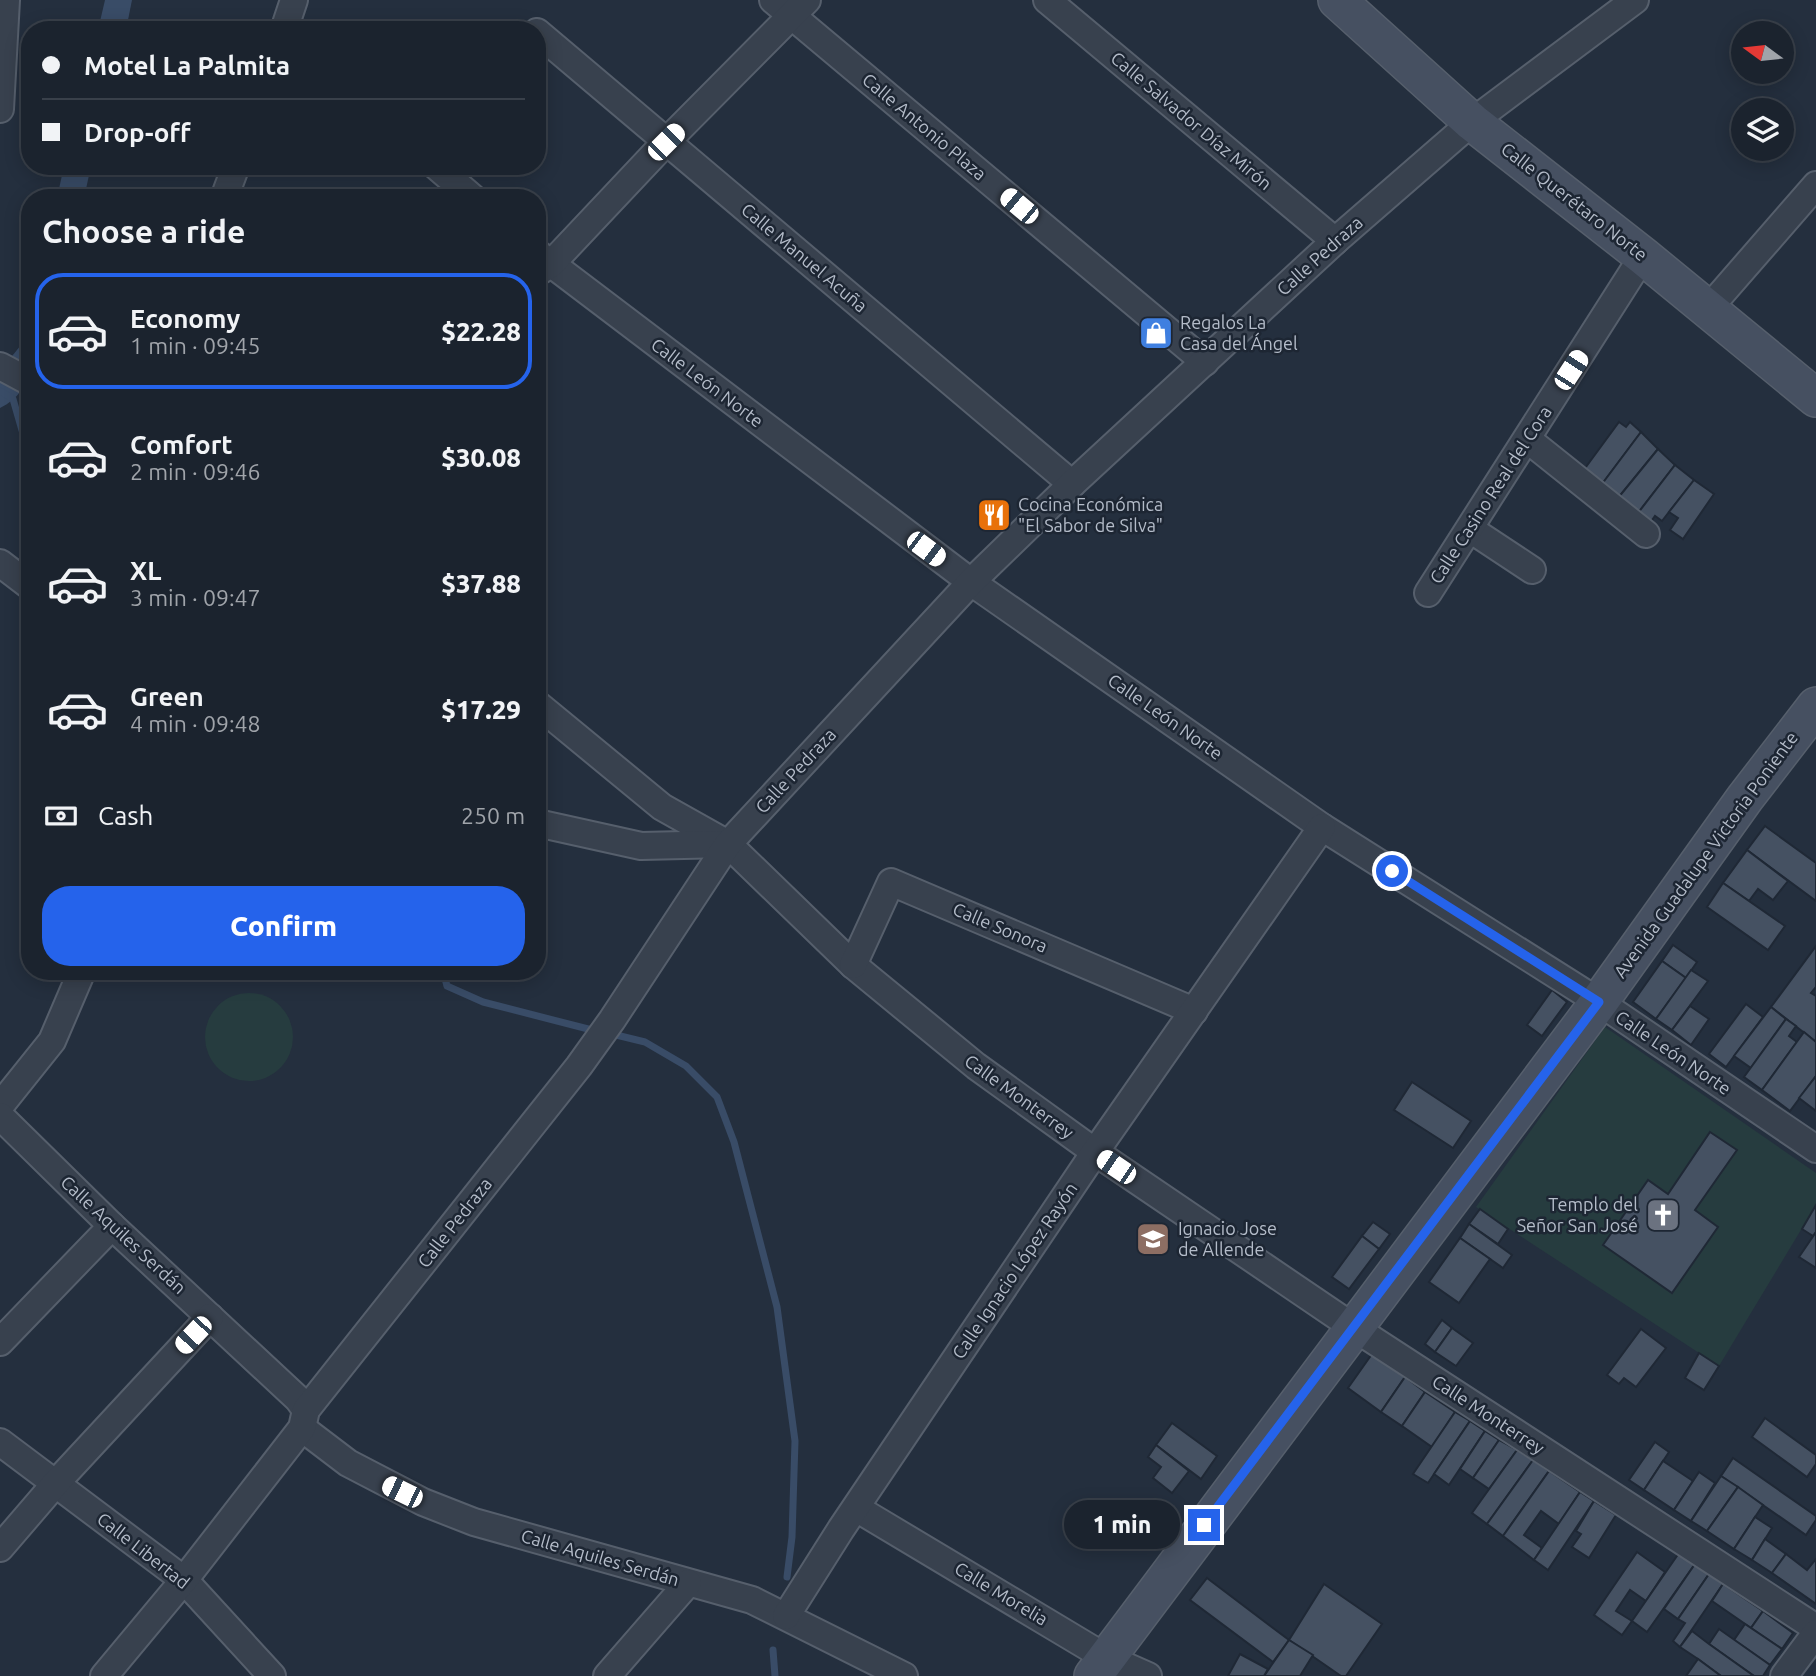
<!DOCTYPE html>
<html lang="en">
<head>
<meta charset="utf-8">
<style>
  :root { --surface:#1b232e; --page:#242b36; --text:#f1f3f6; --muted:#a0a4aa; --line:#39404a; --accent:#2563eb }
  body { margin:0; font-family:Ubuntu,sans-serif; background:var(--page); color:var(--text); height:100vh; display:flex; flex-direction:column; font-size:26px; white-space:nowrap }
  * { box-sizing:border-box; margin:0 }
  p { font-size:23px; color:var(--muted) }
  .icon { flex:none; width:38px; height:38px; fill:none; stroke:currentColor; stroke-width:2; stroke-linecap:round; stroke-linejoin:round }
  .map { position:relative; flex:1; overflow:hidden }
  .side { position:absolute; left:21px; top:189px; width:525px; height:791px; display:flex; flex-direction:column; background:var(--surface); border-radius:28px; box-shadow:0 4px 18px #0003,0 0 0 2px var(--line) }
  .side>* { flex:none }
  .hud { position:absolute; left:21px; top:21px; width:525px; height:154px; border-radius:28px; box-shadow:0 4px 18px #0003,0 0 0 2px var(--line); display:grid; align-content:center; height:154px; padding:0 21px; background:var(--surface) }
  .needle { width:46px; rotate:285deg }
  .buttons { position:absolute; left:1731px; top:21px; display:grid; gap:14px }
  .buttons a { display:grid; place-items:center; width:63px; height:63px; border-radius:50%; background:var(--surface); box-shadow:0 4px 18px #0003,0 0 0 2px var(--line); font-size:35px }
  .end { position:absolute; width:32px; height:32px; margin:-16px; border:9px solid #2563eb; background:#fff; box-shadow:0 0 0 4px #fff }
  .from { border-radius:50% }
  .bubble { position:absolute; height:49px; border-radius:24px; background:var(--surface); box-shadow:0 4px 18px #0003,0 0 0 2px var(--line); font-size:23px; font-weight:800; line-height:49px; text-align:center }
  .car { position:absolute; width:21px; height:42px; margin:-21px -10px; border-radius:9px; box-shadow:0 0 5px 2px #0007; background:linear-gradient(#fff 24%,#345 0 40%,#fff 0 76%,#345 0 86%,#fff 0) }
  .hud b { display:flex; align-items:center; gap:24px; height:66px; font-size:26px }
  .hud b+b { border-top:2px solid var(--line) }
  .hud i { width:18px; height:18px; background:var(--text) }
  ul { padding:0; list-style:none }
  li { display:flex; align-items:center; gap:21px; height:116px; margin:0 14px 10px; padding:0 7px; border:4px solid transparent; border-radius:28px }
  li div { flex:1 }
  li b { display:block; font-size:26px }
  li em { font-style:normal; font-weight:800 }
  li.on { border-color:var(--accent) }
  li>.icon { width:63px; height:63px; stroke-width:1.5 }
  h2 { padding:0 21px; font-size:32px; line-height:84px }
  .pay { display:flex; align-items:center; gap:18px; height:77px; padding:0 21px; font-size:26px }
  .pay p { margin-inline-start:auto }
  .action { display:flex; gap:14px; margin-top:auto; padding:14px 21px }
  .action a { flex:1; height:80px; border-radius:28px; background:var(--accent); color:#fff; font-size:28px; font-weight:800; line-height:80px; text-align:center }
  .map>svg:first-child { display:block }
</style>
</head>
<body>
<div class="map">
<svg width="1816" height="1676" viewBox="0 0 1816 1676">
  <rect width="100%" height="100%" fill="#242f3e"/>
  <g fill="#263c3f">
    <circle cx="249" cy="1037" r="44"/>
    <path d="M1605,1027L1816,1173V1205L1719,1366L1476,1207Z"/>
  </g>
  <g fill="#394c67">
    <path d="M105,0H132L126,30H98Z"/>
    <path d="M64,166H91L84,198H57Z"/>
    <path d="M30,322C30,356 37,390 0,408V371L21,345Z"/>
  </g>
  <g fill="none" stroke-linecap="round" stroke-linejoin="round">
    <g stroke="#394c67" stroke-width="7">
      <path d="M0,391L13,399L30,458"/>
      <path d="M443,971L447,986L483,1002L596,1031"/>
      <path d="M608,1033L645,1042L686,1066L717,1097L734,1142L777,1307L795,1441L792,1537L787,1577"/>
      <path d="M773,1650L775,1676"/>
    </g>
  </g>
  <g fill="#455162" stroke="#1f2835" stroke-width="2">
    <path d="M1619,422L1626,427L1630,422L1641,432L1602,484L1583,471Z"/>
    <path d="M1641,432L1658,449L1618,498L1602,484Z"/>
    <path d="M1658,449L1675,465L1638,513L1618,498Z"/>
    <path d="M1675,465L1694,480L1662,521L1655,516L1650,523L1638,513Z"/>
    <path d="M1694,480L1714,494L1683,539L1670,530L1678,518L1669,512Z"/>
    <path d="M1765,826L1816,863V901L1747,850Z"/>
    <path d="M1747,850L1788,881L1773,900L1758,889L1749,901L1723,883Z"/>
    <path d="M1723,883L1785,926L1768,950L1707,907Z"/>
    <path d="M1673,945L1697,962L1686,978L1662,961Z"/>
    <path d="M1816,946V987L1811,993L1816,996V1042L1771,1007Z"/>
    <path d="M1662,961L1686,978L1656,1019L1633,1002Z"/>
    <path d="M1691,970L1708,981L1672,1030L1656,1019Z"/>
    <path d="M1552,990L1567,1002L1542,1036L1527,1025Z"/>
    <path d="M1746,1004L1763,1017L1726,1067L1709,1054Z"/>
    <path d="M1690,1006L1709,1019L1691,1045L1672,1030Z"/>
    <path d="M1771,1007L1786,1019L1751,1068L1734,1056Z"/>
    <path d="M1786,1019L1796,1026L1789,1036L1797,1042L1762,1090L1744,1077Z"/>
    <path d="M1804,1032L1816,1042V1076L1790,1111L1762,1090Z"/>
    <path d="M1816,1076V1111L1799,1098Z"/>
    <path d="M1412,1082L1471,1121L1453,1148L1394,1110Z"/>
    <path d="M1710,1132L1737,1150L1695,1210L1718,1227L1672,1293L1603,1245L1648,1180L1668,1194Z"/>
    <path d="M1816,1205V1232L1813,1236L1802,1229Z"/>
    <path d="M1480,1209L1508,1229L1498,1244L1469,1224Z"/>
    <path d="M1373,1222L1390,1234L1379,1249L1362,1236Z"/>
    <path d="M1469,1224L1512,1255L1503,1268L1460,1238Z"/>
    <path d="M1816,1232V1268L1799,1257Z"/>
    <path d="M1362,1236L1379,1249L1349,1289L1332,1277Z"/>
    <path d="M1460,1238L1490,1259L1459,1303L1429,1282Z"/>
    <path d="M1442,1320L1452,1328L1435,1352L1425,1344Z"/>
    <path d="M1452,1328L1473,1343L1456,1366L1435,1352Z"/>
    <path d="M1641,1329L1666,1348L1636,1387L1624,1378L1619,1384L1607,1375Z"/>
    <path d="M1699,1353L1719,1366L1704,1390L1685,1378Z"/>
    <path d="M1372,1354L1405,1377L1381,1412L1348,1388Z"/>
    <path d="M1405,1377L1425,1392L1402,1426L1381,1412Z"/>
    <path d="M1425,1392L1455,1412L1432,1447L1402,1426Z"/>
    <path d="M1455,1412L1470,1421L1428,1483L1413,1474Z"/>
    <path d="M1765,1418L1816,1455V1464L1807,1477L1752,1437Z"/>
    <path d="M1470,1421L1485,1431L1449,1485L1434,1474Z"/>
    <path d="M1172,1423L1217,1456L1201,1479L1156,1445Z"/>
    <path d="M1485,1431L1499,1440L1473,1478L1460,1469Z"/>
    <path d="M1499,1440L1517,1450L1489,1489L1473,1478Z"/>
    <path d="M1655,1442L1669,1452L1644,1490L1629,1480Z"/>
    <path d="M1156,1445L1189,1471L1172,1493L1153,1478L1161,1467L1148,1457Z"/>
    <path d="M1517,1450L1533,1460L1487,1524L1472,1513Z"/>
    <path d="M1733,1458L1816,1516V1520L1806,1535L1721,1476Z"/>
    <path d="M1533,1460L1549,1471L1503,1536L1487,1524Z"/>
    <path d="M1663,1461L1693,1481L1674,1510L1644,1490Z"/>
    <path d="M1549,1471L1580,1492L1559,1524L1541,1511L1524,1535L1542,1548L1534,1560L1503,1536Z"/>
    <path d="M1699,1472L1715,1483L1691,1521L1674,1510Z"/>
    <path d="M1721,1476L1738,1487L1707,1531L1691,1521Z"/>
    <path d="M1738,1487L1763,1505L1734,1549L1707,1531Z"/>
    <path d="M1580,1492L1594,1501L1548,1570L1534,1560Z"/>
    <path d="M1594,1501L1616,1515L1589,1558L1572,1547L1581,1534L1576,1531Z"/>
    <path d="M1755,1517L1772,1528L1752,1560L1734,1549Z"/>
    <path d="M1765,1539L1786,1554L1772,1573L1752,1560Z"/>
    <path d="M1637,1552L1665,1572L1646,1601L1630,1590L1616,1611L1632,1621L1622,1635L1594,1615Z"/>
    <path d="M1679,1553L1695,1564L1647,1632L1632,1621Z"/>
    <path d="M1786,1554L1807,1570L1816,1559V1604L1772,1573Z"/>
    <path d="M1695,1564L1709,1574L1678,1619L1664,1609Z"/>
    <path d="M1709,1574L1723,1584L1680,1647L1673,1641L1685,1623L1678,1619Z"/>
    <path d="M1207,1578L1289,1640L1273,1662L1190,1600Z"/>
    <path d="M1324,1584L1382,1624L1346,1676H1341L1289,1640Z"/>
    <path d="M1723,1584L1763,1611L1751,1628L1712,1601Z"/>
    <path d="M1763,1611L1793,1633L1782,1649L1751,1628Z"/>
    <path d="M1745,1624L1782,1649L1770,1665L1734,1640Z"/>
    <path d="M1719,1629L1770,1665L1763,1676H1754L1709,1644Z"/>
    <path d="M1692,1631L1709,1644L1754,1676H1721L1698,1659L1680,1647Z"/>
    <path d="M1289,1640L1313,1655L1300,1676H1264Z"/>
    <path d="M1240,1654L1268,1669L1264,1676H1228Z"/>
    <path d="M1698,1659L1721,1676H1686Z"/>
  </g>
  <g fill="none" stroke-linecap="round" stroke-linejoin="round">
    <g stroke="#565f6c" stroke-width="30">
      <g id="street">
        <path d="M773,0L1205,362"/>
        <path d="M1047,0L1335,241"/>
        <path d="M284,30L294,0"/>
        <path d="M537,32L1072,484"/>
        <path d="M0,109L6,0"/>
        <path d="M436,166L473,198"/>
        <path d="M224,198L236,166"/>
        <path d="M537,253L971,582L1322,827L1599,1002L1816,1149"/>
        <path d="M538,272L551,264L666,142L807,0"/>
        <path d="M1708,309L1816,185"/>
        <path d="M0,366L30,382"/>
        <path d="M1527,439L1646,534"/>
        <path d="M1470,529L1532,570"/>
        <path d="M0,563L30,586"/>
        <path d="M1428,593L1643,256"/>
        <path d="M537,704L662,807L728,844L853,965L976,1066L1095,1152L1353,1327L1816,1628"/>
        <path d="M537,823L641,846L727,844"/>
        <path d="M853,965L891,882L1194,1011"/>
        <path d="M0,1106L52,1041L82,971"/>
        <path d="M0,1116L112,1226L298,1399L306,1410"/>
        <path d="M0,1342L112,1226"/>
        <path d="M302,1428L348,1463L423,1502L474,1522L752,1600L904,1676"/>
        <path d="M0,1442L184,1580L272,1676"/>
        <path d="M856,1508L1105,1657L1148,1676"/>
        <path d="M0,1548L55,1484L210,1317"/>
        <path d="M786,1616L841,1529L1095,1152L1322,827"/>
        <path d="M104,1676L184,1580L302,1428L306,1410L579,1066L612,1020L728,844L971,582L1072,484L1335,241L1472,122L1635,0"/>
        <path d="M607,1676L688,1583"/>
        <path d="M1784,1676L1816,1633"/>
      </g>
    </g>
    <g stroke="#565f6c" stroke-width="40">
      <g id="secondary">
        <path d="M1337,0L1472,122L1643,256L1816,398"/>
        <path d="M1093,1676L1599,1002L1745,798L1816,706"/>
      </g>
    </g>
    <use href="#street" stroke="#38414e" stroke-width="26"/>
    <use href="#secondary" stroke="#465061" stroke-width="37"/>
  </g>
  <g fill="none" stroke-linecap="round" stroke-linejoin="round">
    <path stroke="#2563eb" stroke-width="9" d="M1204,1525L1599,1002L1392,871"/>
  </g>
  <defs>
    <g id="shop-square" transform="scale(1.75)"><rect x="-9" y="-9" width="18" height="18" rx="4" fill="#3f7fe0" stroke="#1d2633"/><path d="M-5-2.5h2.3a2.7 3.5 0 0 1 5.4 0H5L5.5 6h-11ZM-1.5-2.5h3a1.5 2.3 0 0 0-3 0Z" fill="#fff"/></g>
    <g id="restaurant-square" transform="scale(1.75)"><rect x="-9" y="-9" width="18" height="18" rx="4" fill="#e8710a" stroke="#1d2633"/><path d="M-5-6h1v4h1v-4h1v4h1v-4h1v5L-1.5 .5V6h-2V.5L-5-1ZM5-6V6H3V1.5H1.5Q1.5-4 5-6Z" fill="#fff"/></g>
    <g id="church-square" transform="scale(1.75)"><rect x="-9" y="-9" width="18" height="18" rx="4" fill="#6b7280" stroke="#1d2633"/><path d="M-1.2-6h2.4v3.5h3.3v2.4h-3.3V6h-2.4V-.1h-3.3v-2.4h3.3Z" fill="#fff"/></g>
    <g id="school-square" transform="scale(1.75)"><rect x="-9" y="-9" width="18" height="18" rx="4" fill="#8d6e63" stroke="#1d2633"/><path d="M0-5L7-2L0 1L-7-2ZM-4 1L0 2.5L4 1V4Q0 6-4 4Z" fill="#fff"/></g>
  </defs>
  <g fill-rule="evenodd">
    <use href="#shop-square" x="1156" y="333"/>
    <use href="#restaurant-square" x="994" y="515"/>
    <use href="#church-square" x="1663" y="1215"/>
    <use href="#school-square" x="1153" y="1239"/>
  </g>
  <g text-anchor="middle" stroke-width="5" stroke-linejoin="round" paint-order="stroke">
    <g font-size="18" fill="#b4bcc9" stroke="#1d2633">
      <text transform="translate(1191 121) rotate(40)" y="6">Calle Salvador Díaz Mirón</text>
      <text transform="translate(924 127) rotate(40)" y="6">Calle Antonio Plaza</text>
      <text transform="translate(1574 202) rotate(38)" y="6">Calle Querétaro Norte</text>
      <text transform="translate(1320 256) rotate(-42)" y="6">Calle Pedraza</text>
      <text transform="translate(804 258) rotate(40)" y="6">Calle Manuel Acuña</text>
      <text transform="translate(707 383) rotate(37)" y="6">Calle León Norte</text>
      <text transform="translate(1491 495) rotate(-57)" y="6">Calle Casino Real del Cora</text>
      <text transform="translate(1165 717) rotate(35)" y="6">Calle León Norte</text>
      <text transform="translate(796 771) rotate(-47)" y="6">Calle Pedraza</text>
      <text transform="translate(1706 855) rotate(-54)" y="6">Avenida Guadalupe Victoria Poniente</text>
      <text transform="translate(1000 928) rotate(23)" y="6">Calle Sonora</text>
      <text transform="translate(1673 1053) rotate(34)" y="6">Calle León Norte</text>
      <text transform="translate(1019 1097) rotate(36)" y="6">Calle Monterrey</text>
      <text transform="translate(455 1223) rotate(-52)" y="6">Calle Pedraza</text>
      <text transform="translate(123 1235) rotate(43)" y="6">Calle Aquiles Serdán</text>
      <text transform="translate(1015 1271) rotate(-56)" y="6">Calle Ignacio López Rayón</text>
      <text transform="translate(1488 1415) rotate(33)" y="6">Calle Monterrey</text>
      <text transform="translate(143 1551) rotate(38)" y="6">Calle Libertad</text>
      <text transform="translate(600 1558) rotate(16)" y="6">Calle Aquiles Serdán</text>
      <text transform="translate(1001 1594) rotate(31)" y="6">Calle Morelia</text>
    </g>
    <g font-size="18" fill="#b4bcc9" stroke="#1d2633" text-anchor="start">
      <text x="1180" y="329">Regalos La<tspan x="1180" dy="21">Casa del Ángel</tspan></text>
      <text x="1018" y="511">Cocina Económica<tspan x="1018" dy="21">"El Sabor de Silva"</tspan></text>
      <text x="1638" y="1211" text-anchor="end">Templo del<tspan x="1638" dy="21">Señor San José</tspan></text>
      <text x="1178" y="1235">Ignacio Jose<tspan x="1178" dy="21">de Allende</tspan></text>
    </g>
  </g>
</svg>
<div class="buttons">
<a><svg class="needle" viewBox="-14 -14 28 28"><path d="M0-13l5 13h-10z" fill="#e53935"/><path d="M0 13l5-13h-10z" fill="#a0a4aa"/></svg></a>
<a><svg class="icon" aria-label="layers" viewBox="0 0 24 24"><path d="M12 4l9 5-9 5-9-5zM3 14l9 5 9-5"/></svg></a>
</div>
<i class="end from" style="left:1392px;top:871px"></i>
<i class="end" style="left:1204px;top:1525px"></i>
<div class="bubble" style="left:1064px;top:1500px;width:116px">1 min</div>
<i class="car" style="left:666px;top:142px;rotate:45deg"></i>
<i class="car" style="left:1019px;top:206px;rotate:310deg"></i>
<i class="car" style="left:1571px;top:370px;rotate:33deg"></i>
<i class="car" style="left:926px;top:549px;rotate:127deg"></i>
<i class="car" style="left:1116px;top:1167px;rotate:304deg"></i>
<i class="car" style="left:193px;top:1335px;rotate:223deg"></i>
<i class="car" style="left:402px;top:1492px;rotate:296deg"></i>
<div class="hud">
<b><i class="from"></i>Motel La Palmita</b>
<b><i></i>Drop-off</b>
</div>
<section class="side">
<h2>Choose a ride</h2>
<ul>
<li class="on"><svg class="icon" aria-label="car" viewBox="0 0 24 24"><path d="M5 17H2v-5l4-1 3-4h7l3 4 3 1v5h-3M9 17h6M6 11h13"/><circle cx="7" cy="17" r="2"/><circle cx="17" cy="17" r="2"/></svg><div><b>Economy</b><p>1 min · 09:45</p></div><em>$22.28</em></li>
<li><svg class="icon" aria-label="car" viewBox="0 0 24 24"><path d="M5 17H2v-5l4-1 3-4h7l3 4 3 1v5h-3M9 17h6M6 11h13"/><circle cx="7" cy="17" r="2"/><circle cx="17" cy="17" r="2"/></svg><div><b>Comfort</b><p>2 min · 09:46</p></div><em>$30.08</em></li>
<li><svg class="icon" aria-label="car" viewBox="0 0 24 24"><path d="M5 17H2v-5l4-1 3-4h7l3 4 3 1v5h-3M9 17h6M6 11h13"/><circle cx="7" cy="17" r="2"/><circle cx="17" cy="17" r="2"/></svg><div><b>XL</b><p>3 min · 09:47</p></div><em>$37.88</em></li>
<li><svg class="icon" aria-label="car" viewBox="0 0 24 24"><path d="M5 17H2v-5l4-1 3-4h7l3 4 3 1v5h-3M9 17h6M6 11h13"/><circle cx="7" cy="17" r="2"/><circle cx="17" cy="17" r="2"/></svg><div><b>Green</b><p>4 min · 09:48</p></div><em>$17.29</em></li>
</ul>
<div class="pay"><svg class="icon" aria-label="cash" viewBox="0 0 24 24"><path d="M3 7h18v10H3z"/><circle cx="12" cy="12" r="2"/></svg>Cash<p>250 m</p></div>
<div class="action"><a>Confirm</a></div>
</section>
</div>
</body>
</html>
